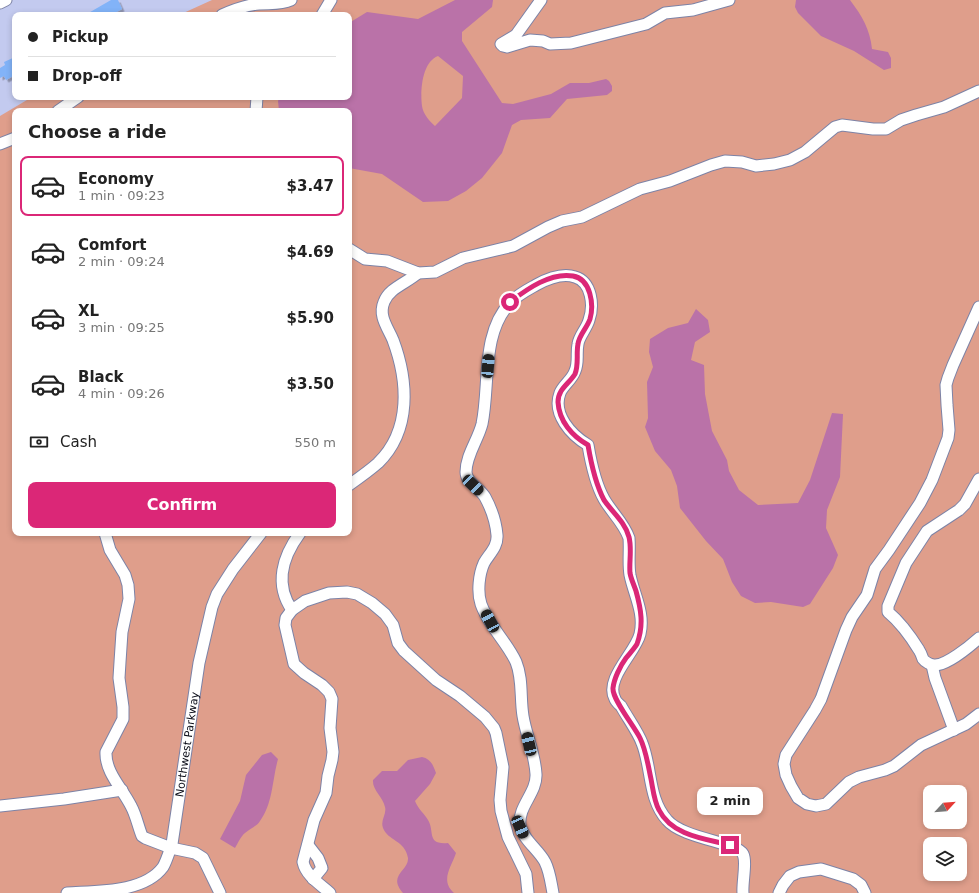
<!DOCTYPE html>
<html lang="en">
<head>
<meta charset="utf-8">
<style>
  :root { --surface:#fff; --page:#f2f2f2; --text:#222; --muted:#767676; --line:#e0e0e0; --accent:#db2777 }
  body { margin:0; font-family:"DejaVu Sans",sans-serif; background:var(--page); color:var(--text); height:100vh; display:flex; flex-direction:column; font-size:15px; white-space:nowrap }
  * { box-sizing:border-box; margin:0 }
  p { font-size:13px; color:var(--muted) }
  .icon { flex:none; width:22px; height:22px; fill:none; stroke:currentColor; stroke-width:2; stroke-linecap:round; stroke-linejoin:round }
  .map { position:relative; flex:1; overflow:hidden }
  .sheet { position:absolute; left:12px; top:108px; width:340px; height:428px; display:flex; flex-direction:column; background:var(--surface); border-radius:8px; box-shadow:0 2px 6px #0003 }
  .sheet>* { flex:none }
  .guide { position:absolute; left:12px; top:12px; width:340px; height:88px; border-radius:8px; box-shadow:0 2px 6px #0003; display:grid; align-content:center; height:88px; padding:0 16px; background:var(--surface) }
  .needle { width:26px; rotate:64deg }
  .fabs { position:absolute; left:923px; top:785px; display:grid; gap:8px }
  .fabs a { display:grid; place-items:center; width:44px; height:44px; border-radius:8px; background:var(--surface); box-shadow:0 2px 6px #0003; font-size:20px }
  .end { position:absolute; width:18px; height:18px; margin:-9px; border:5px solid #db2777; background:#fff; box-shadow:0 0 0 2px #fff }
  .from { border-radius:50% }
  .bubble { position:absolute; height:28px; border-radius:8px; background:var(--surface); box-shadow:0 2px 6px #0003; font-size:13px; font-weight:700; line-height:28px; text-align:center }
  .car { position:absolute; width:12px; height:24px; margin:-12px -6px; border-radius:5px; box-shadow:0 0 3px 1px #0007; background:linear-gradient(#222 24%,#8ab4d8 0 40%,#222 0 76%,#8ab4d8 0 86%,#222 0) }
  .guide b { display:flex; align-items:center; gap:14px; height:38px; font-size:15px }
  .guide b+b { border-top:1px solid var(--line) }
  .guide i { width:10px; height:10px; background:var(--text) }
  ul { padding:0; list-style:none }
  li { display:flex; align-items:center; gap:12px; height:60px; margin:0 8px 6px; padding:0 8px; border:2px solid transparent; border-radius:8px }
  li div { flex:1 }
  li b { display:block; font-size:15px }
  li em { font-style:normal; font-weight:700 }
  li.current { border-color:var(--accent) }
  li>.icon { width:36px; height:36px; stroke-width:1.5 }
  h2 { padding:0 16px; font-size:18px; line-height:48px }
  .pay { display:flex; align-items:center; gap:10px; height:44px; padding:0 16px; font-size:15px }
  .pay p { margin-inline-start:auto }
  .primary-button { display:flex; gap:8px; margin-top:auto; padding:8px 16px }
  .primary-button a { flex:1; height:46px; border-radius:8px; background:var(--accent); color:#fff; font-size:16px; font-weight:700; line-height:46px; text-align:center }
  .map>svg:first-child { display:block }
</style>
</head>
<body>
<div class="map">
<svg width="979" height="893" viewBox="0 0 979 893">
  <defs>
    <filter id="shadow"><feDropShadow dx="2.5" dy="2.5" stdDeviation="0" flood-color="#0004"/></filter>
  </defs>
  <rect width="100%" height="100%" fill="#c3caef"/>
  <path fill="#df9e8b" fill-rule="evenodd" d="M212,0H979V893H0V116L32,97H349V15H179ZM15,111H349V533H15ZM930,792H960V822H930ZM930,844H960V874H930Z"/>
  <g fill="#ba72a8" fill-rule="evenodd">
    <path d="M455,0H493L492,7L462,32V41L502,103L513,104L551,94L570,83H589L606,79L609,81L612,86V91L607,95L567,99L550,118L521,120L512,125L502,153L482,178L466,191L448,201L423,202L382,174L349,168V111H279L278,101L280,97H349V23L367,12L418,19ZM438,56L463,76L462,98L435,126C430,122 423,114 422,106C420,91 422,62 438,56Z"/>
    <path d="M796,0H850C862,16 870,29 872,49L888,52L891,58V68L884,70L854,51L821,36L798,13L795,7Z"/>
    <path d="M696,309L708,320L710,332L695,342L691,360L704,365L705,394L712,431L727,460L729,471L739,490L758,505L798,503L810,480L832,413L843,414L840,477L827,510L826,528L838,555L833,568L810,604L803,607L771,602L755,603L741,596L732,582L723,559L706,541L680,508L677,486L671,470L655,451L645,427L648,418L647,382L653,367L649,352L650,339L668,328L688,323Z"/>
    <path d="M271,752L278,759C272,781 273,803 260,821C257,826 250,829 245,833C241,836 238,843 235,848L220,839L240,801L246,775L262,755Z"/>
    <path d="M422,757C431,759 433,765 436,773L430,784L415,801C418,809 424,813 428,820C435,831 426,845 448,843L456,853C451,868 440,880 454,893H403C387,875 409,871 408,858C405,840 388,841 383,828C380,820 387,814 385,807C383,797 372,790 373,780L382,771H397L408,760Z"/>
  </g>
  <g fill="#82b3f8" filter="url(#shadow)">
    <path d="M111,0H118L122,9L111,15H85Z"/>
    <path d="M15,57V75L6,80L4,76L0,78V68L5,65L4,62Z"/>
  </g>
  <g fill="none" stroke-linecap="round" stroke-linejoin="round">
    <g stroke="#7d83a6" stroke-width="13">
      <g id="minor">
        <path d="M541,0L516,35L501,44L503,46L507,47L530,40L543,41L550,44L571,43L646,24L665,13L693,10L729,0"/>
        <path d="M0,3L6,0"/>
        <path d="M222,15C233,10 247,5 259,4C270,3 280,5 291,0"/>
        <path d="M322,15L331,0"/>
        <path d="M58,111L78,97"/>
        <path d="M256,111L257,97"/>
        <path d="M0,144L15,138"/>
        <path d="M349,249L365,259L387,261L418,273L435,272L463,258L513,246L548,227L562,221L582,217L640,189L670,181L711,165L725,161L742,162L756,166L774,164L790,160L805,152L835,127L842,125L873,129H886L901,120L916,115L944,107L979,91"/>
        <path d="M979,307L953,365L948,378L946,385L947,405L949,430L948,438L932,480L920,503L889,550L875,569L867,595L852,617L846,630L821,699L815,710L786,755L784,764L786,775L791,786L798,798L807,804L816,806L826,804L849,782L859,777L885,770L894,766L921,745L966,724L979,714"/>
        <path d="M979,479L965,504L959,510L927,531L906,563L888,606V612C900,622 911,637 919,650C921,653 922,656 923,659C925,662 931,665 934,665C946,666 970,646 979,638"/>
        <path d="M349,485C359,478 369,471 378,463C412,430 408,380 393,340C388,328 378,316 384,302C389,288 407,283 418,273"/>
        <path d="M105,533L110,550L125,575L128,585L129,599L122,632L120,662L119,678L123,707V719L106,752C105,772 122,788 131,806C136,815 138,826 142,836L145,838L171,848L195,853L203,858L220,893"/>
        <path d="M292,610C274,584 283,556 300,533"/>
        <path d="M932,665L935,678L954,730"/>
        <path d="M0,806L64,799L122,790"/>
        <path d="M308,845L318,858L322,868L313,879"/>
        <path id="s1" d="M67,893C97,891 144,893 163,867C167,860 169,852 172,844L199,663L212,607L217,594L233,569L261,533"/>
        <path d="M330,893C320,884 306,876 303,862L314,820L326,793L328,776L332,760L333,752L330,728L332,699L329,692L322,685L304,673L294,664L285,625L286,618L292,610L305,601L329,593L347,592L357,594L372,603L385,614L393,625L398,643L404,651L436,680L460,696L485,717L494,728L496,733L503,767L500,800L501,811L508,837L526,874L528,893"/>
        <path d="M553,893C551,883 550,872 545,862C538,849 523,840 520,825C518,806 537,793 536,774C535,754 526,735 523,716C520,698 523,679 516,662C507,642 488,625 481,604C477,592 479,574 484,563C489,554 498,547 497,535C496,523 491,508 485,497C480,488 466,483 466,472C466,455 478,440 482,424C490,386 481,333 510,303C517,295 527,290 536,285C547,279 563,273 575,277C592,282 594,306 589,320C587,328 579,336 578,344C576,354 579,362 575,371C572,380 563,385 560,393C552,414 571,435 588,445C591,463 595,483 604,499C612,513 624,523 629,538C630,550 628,563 630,575C634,595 645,613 640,634C636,652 604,679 615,699C616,702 619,704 621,706C627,717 638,732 642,743C652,768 648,799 667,820C683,839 737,842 743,854C747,862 742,883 743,893"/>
        <path d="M779,893L783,885L790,876L799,872L821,869L853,879L861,885L865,893"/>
      </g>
    </g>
    <use href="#minor" stroke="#fff" stroke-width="11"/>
  </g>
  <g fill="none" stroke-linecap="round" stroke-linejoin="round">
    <path stroke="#db2777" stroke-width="5" d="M510,302C527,289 551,272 573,276C591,279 594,305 590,319C587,328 579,335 578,344C576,354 579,364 575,374C569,384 558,389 558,402C559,421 572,436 588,445C591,463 595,483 604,500C612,512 625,522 629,537C632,549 629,562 630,573C631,579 634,585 636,591C641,609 644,625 637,644C634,649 630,653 626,658C620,666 614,679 613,688C612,699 634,726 640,738C646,750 648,765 651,779C653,789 654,801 659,810C672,836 706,839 730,845"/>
  </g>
  <g text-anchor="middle" stroke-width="4" stroke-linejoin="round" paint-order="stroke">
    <g font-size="11" fill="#090b17" stroke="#c3caef">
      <text dy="4" stroke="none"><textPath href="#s1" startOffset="228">Northwest Parkway</textPath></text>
    </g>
  </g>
</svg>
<div class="fabs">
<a><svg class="needle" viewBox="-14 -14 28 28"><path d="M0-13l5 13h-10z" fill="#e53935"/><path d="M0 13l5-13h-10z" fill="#767676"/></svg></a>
<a><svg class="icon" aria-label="layers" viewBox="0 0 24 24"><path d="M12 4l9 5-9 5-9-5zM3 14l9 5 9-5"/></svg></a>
</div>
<i class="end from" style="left:510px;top:302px"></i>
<i class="end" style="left:730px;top:845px"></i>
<div class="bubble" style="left:697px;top:787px;width:66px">2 min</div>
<i class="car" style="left:488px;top:366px;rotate:5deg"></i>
<i class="car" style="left:473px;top:485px;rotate:134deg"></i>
<i class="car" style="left:490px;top:621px;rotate:332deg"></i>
<i class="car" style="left:529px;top:744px;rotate:347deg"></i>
<i class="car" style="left:520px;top:827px;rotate:156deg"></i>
<div class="guide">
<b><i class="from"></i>Pickup</b>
<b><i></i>Drop-off</b>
</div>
<section class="sheet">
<h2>Choose a ride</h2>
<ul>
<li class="current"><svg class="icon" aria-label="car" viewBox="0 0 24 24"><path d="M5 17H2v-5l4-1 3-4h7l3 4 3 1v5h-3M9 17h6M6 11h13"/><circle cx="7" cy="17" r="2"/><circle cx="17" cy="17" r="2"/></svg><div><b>Economy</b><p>1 min · 09:23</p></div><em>$3.47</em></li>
<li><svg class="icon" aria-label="car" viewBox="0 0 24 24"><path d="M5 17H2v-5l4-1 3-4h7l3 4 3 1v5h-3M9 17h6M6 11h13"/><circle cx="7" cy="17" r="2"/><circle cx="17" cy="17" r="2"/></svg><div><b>Comfort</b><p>2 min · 09:24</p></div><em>$4.69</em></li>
<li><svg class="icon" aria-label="car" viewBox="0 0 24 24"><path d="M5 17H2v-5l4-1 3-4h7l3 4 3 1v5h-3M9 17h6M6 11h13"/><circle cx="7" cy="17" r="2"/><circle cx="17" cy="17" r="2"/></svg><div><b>XL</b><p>3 min · 09:25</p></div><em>$5.90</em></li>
<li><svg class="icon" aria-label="car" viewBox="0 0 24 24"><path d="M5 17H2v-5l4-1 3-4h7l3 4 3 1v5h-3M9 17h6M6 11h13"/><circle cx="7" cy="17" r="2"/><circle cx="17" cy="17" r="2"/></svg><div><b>Black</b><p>4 min · 09:26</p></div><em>$3.50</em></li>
</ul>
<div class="pay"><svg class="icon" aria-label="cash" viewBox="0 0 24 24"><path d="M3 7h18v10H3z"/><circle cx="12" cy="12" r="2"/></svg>Cash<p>550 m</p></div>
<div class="primary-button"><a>Confirm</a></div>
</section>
</div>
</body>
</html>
